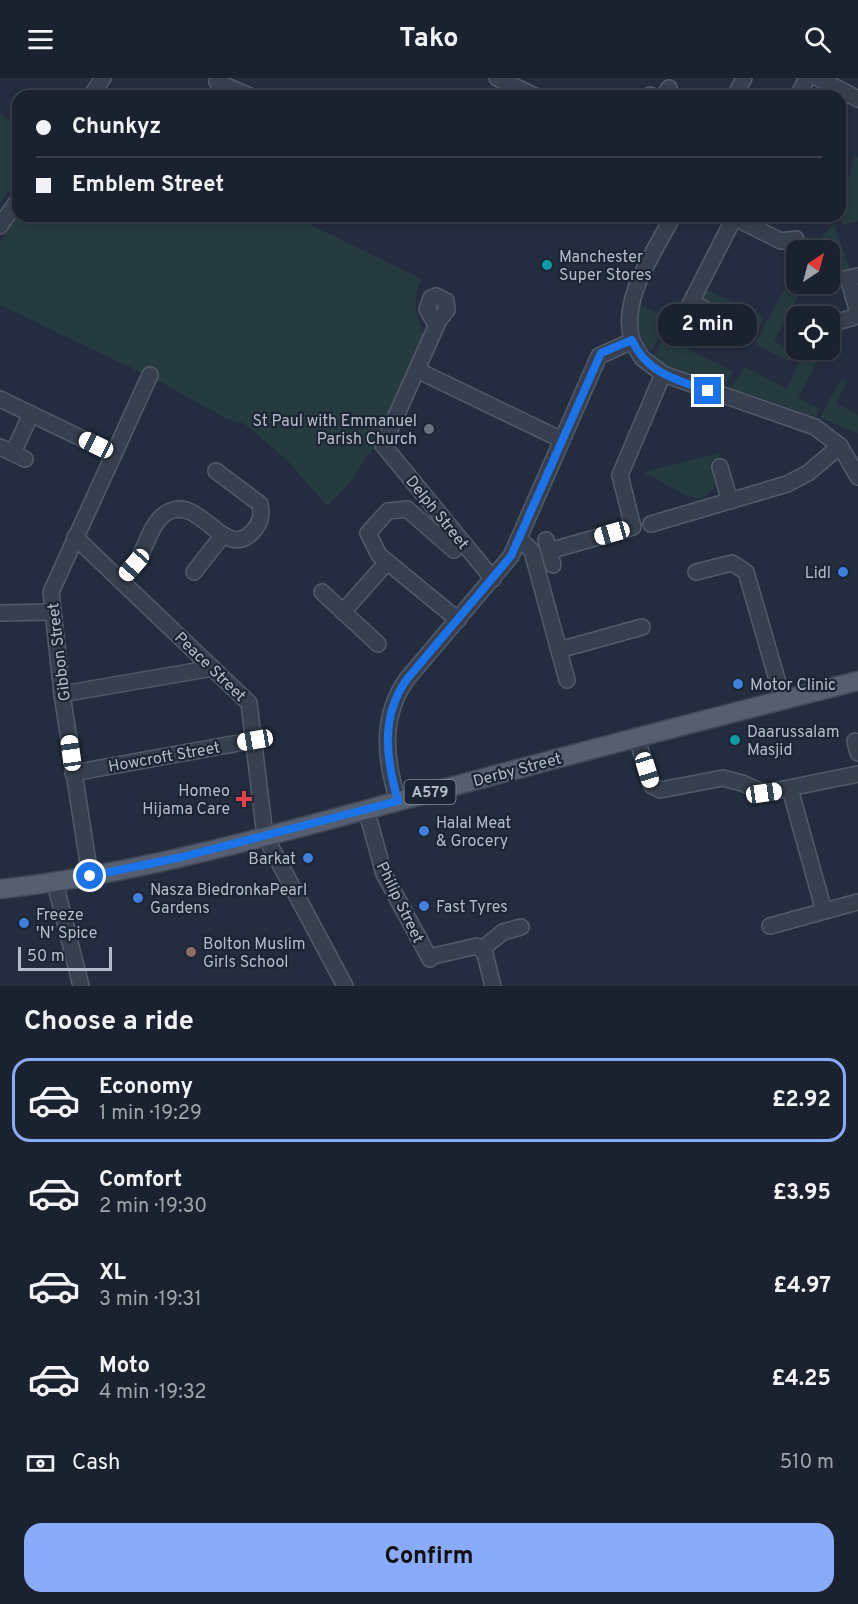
<!DOCTYPE html>
<html lang="en">
<head>
<meta charset="utf-8">
<style>
  :root { --surface:#1b222f; --page:#282f3b; --text:#f1f3f6; --muted:#a0a4aa; --line:#393f4b; --accent:#89abfa }
  body { margin:0; font-family:Overpass,sans-serif; background:var(--page); color:var(--text); height:100vh; display:flex; flex-direction:column; font-size:22px; white-space:nowrap }
  * { box-sizing:border-box; margin:0 }
  p { font-size:20px; color:var(--muted) }
  .icon { flex:none; width:33px; height:33px; fill:none; stroke:currentColor; stroke-width:2; stroke-linecap:round; stroke-linejoin:round }
  .map { position:relative; height:908px; overflow:hidden }
  .panel { display:flex; flex-direction:column; background:var(--surface); flex:1 }
  .panel>* { flex:none }
  .guide { position:absolute; left:12px; top:12px; width:834px; height:132px; border-radius:18px; box-shadow:0 3px 9px #0003,0 0 0 2px var(--line); display:grid; align-content:center; height:132px; padding:0 24px; background:var(--surface) }
  .needle { width:39px; rotate:36deg }
  .fabs { position:absolute; left:786px; top:162px; display:grid; gap:12px }
  .fabs a { display:grid; place-items:center; width:54px; height:54px; border-radius:12px; background:var(--surface); box-shadow:0 3px 9px #0003,0 0 0 2px var(--line); font-size:30px }
  .scale { position:absolute; left:18px; bottom:15px; width:94px; box-sizing:border-box; padding-left:6px; border:3px solid #b4bbca; border-top:0; font-size:16px; line-height:21px; white-space:nowrap; color:#b4bbca; -webkit-text-stroke:4px #1d2534; paint-order:stroke }
  .end { position:absolute; width:27px; height:27px; margin:-14px; border:8px solid #1a73e8; background:#fff; box-shadow:0 0 0 3px #fff }
  .from { border-radius:50% }
  .bubble { position:absolute; height:42px; border-radius:18px; background:var(--surface); box-shadow:0 3px 9px #0003,0 0 0 2px var(--line); font-size:20px; font-weight:700; line-height:42px; text-align:center }
  .car { position:absolute; width:18px; height:36px; margin:-18px -9px; border-radius:8px; box-shadow:0 0 4px 2px #0007; background:linear-gradient(#fff 24%,#345 0 40%,#fff 0 76%,#345 0 86%,#fff 0) }
  .guide b { display:flex; align-items:center; gap:21px; height:57px; font-size:22px }
  .guide b+b { border-top:2px solid var(--line) }
  .guide i { width:15px; height:15px; background:var(--text) }
  ul { padding:0; list-style:none }
  li { display:flex; align-items:center; gap:18px; height:84px; margin:0 12px 9px; padding:0 12px; border:3px solid transparent; border-radius:18px }
  li div { flex:1 }
  li b { display:block; font-size:22px }
  li em { font-style:normal; font-weight:700 }
  li.current { border-color:var(--accent) }
  li>.icon { width:54px; height:54px; stroke-width:1.5 }
  h2 { padding:0 24px; font-size:27px; line-height:72px }
  .pay { display:flex; align-items:center; gap:15px; height:66px; padding:0 24px; font-size:22px }
  .pay p { margin-inline-start:auto }
  .cta { display:flex; gap:12px; margin-top:auto; padding:12px 24px }
  .cta a { flex:1; height:69px; border-radius:18px; background:var(--accent); color:#111; font-size:24px; font-weight:700; line-height:69px; text-align:center }
  header { display:flex; justify-content:space-between; align-items:center; height:78px; padding:0 24px; background:var(--surface); font-size:27px; font-weight:700 }
  .map>svg:first-child { display:block }
</style>
</head>
<body>
<header><svg class="icon" aria-label="menu" viewBox="0 0 24 24"><path d="M4 6h16M4 12h16M4 18h16"/></svg>Tako<svg class="icon" aria-label="search" viewBox="0 0 24 24"><circle cx="10" cy="10" r="6"/><path d="M15 15l6 6"/></svg></header>
<div class="map">
<svg width="858" height="908" viewBox="0 0 858 908">
  <rect width="100%" height="100%" fill="#242d3f"/>
  <g fill="#263b40">
    <path d="M0,35L18,48V101L0,125Z"/>
    <path d="M854,78L858,79V143L842,147L840,135Z"/>
    <path d="M18,138H293L421,201C412,225 415,234 424,257L377,369L368,376L350,405L327,428L287,382L245,346L225,340L161,304L0,227V163Z"/>
    <path d="M834,145L850,192L837,194L830,190V172H811Z"/>
    <path d="M796,189V206H805L774,263L794,274L790,284L755,266Z"/>
    <path d="M705,211L764,239L758,251L706,224L703,217Z"/>
    <path d="M640,226L669,241L651,274C638,260 636,244 640,226Z"/>
    <path d="M664,260L733,293L725,309L665,287L654,278Z"/>
    <path d="M804,272H823L798,320L820,331L816,339L731,310L745,289L787,311Z"/>
    <path d="M841,301L847,304L836,325L858,337V355L820,340Z"/>
    <path d="M720,375L724,385L716,398L715,409L702,421L687,418L644,394Z"/>
  </g>
  <g fill="none" stroke-linecap="round" stroke-linejoin="round">
    <g stroke="#535b6a" stroke-width="18">
      <g id="minor">
        <path d="M497,0L535,18"/>
        <path d="M818,0L858,21"/>
        <path d="M217,4L250,18"/>
        <path d="M650,17L652,18"/>
        <path d="M91,18L103,0"/>
        <path d="M664,18L669,10"/>
        <path d="M735,18L744,0"/>
        <path d="M798,18L807,0"/>
        <path d="M731,138L781,163L796,161"/>
        <path d="M0,148L18,122"/>
        <path d="M858,198L848,200L858,235"/>
        <path d="M691,224L737,248"/>
        <path d="M686,234L734,140"/>
        <path d="M837,244L858,238"/>
        <path d="M436,247L427,231L431,220L436,218L446,223L447,232L439,242L383,367L493,501"/>
        <path d="M632,263L642,280L663,296L815,349L840,368L858,399"/>
        <path d="M417,292L562,362"/>
        <path d="M0,321L114,376"/>
        <path d="M0,369L25,381"/>
        <path d="M13,375L31,336"/>
        <path d="M720,389L730,423"/>
        <path d="M651,446L787,406L808,395L840,368"/>
        <path d="M75,459L249,625L265,758L345,908"/>
        <path d="M520,461L532,473L567,602"/>
        <path d="M546,462L553,487"/>
        <path d="M454,472L407,431L388,433L368,455L379,477L458,542"/>
        <path d="M549,473L633,449L620,397L663,296"/>
        <path d="M194,494L223,457"/>
        <path d="M696,494L732,485L746,494L783,622"/>
        <path d="M121,502C127,495 134,488 139,480C148,464 153,438 173,432C203,423 227,485 254,452C261,443 262,437 260,426L216,393"/>
        <path d="M322,514L378,566"/>
        <path d="M343,534L387,484"/>
        <path d="M0,535L52,534"/>
        <path d="M559,572L642,549"/>
        <path d="M62,616L213,590"/>
        <path d="M636,658L652,708L660,712L723,700L742,705L764,715L858,696"/>
        <path d="M855,663L858,675"/>
        <path d="M73,695L255,662"/>
        <path d="M790,711L824,833"/>
        <path d="M398,723C385,681 380,639 407,601L511,478L599,278L632,263C620,219 654,176 673,138"/>
        <path d="M366,731L384,796L430,881"/>
        <path d="M90,798L62,616L51,514L150,297"/>
        <path d="M55,805L81,908"/>
        <path d="M770,848L858,824"/>
        <path d="M482,871L503,854L521,849"/>
        <path d="M429,879L477,868L485,876L493,908"/>
      </g>
    </g>
    <g stroke="#414958" stroke-width="21">
      <path id="major" d="M0,811C138,796 272,757 406,721C557,680 707,641 858,603"/>
    </g>
    <use href="#minor" stroke="#38404f" stroke-width="15"/>
    <use href="#major" stroke="#565f6f" stroke-width="18"/>
  </g>
  <g fill="none" stroke-linecap="round" stroke-linejoin="round">
    <path stroke="#1a73e8" stroke-width="8" d="M90,798L182,779L398,723C386,680 380,639 407,601L511,478L601,275L632,262C646,295 677,302 708,313"/>
  </g>
  <g fill="#0f9aa8" stroke="#1d2534" stroke-width="2">
    <circle cx="547" cy="187" r="6"/>
    <circle cx="735" cy="662" r="6"/>
  </g>
  <circle fill="#6b7280" stroke="#1d2534" stroke-width="2" cx="429" cy="351" r="6"/>
  <g fill="#3f7fe0" stroke="#1d2534" stroke-width="2">
    <circle cx="843" cy="494" r="6"/>
    <circle cx="738" cy="606" r="6"/>
    <circle cx="424" cy="753" r="6"/>
    <circle cx="308" cy="780" r="6"/>
    <circle cx="138" cy="820" r="6"/>
    <circle cx="424" cy="828" r="6"/>
    <circle cx="24" cy="845" r="6"/>
  </g>
  <path fill="#e0444e" stroke="#1d2534" stroke-width="2" d="M241 712h6v6h6v6h-6v6h-6v-6h-6v-6h6z"/>
  <circle fill="#8d6e63" stroke="#1d2534" stroke-width="2" cx="191" cy="874" r="6"/>
  <g text-anchor="middle" stroke-width="4.5" stroke-linejoin="round" paint-order="stroke">
    <rect fill="#1d2534" stroke="#878e9d" stroke-width="1.5" x="404.5" y="702" width="51" height="24" rx="4.5"/>
    <g font-size="15" font-weight="bold" fill="#b4bbca">
      <text x="430" y="719">A579</text>
    </g>
    <g font-size="16" fill="#b4bbca" stroke="#1d2534" text-anchor="start">
      <text x="559" y="184">Manchester<tspan x="559" dy="18">Super Stores</tspan></text>
      <text x="417" y="348" text-anchor="end">St Paul with Emmanuel<tspan x="417" dy="18">Parish Church</tspan></text>
      <text x="831" y="500" text-anchor="end">Lidl</text>
      <text x="750" y="612">Motor Clinic</text>
      <text x="747" y="659">Daarussalam<tspan x="747" dy="18">Masjid</tspan></text>
      <text x="230" y="718" text-anchor="end">Homeo<tspan x="230" dy="18">Hijama Care</tspan></text>
      <text x="436" y="750">Halal Meat<tspan x="436" dy="18">&amp; Grocery</tspan></text>
      <text x="296" y="786" text-anchor="end">Barkat</text>
      <text x="150" y="817">Nasza BiedronkaPearl<tspan x="150" dy="18">Gardens</tspan></text>
      <text x="436" y="834">Fast Tyres</text>
      <text x="36" y="842">Freeze<tspan x="36" dy="18">'N' Spice</tspan></text>
      <text x="203" y="871">Bolton Muslim<tspan x="203" dy="18">Girls School</tspan></text>
    </g>
    <g font-size="16" fill="#b4bbca" stroke="#1d2534">
      <text transform="translate(438 434) rotate(51)" y="6">Delph Street</text>
      <text transform="translate(58 574) rotate(-97)" y="6">Gibbon Street</text>
      <text transform="translate(211 588) rotate(44)" y="6">Peace Street</text>
      <text transform="translate(164 678) rotate(-10)" y="6">Howcroft Street</text>
      <text transform="translate(517 691) rotate(-15)" y="6">Derby Street</text>
      <text transform="translate(401 824) rotate(64)" y="6">Philip Street</text>
    </g>
  </g>
</svg>
<div class="fabs">
<a><svg class="needle" viewBox="-14 -14 28 28"><path d="M0-13l5 13h-10z" fill="#e53935"/><path d="M0 13l5-13h-10z" fill="#a0a4aa"/></svg></a>
<a><svg class="icon" aria-label="locate" viewBox="0 0 24 24"><circle cx="12" cy="12" r="6"/><path d="M12 2v4M12 18v4M2 12h4M18 12h4"/></svg></a>
</div>
<div class="scale">50 m</div>
<i class="end from" style="left:90px;top:798px"></i>
<i class="end" style="left:708px;top:313px"></i>
<div class="bubble" style="left:658px;top:226px;width:99px">2 min</div>
<i class="car" style="left:96px;top:367px;rotate:296deg"></i>
<i class="car" style="left:612px;top:455px;rotate:254deg"></i>
<i class="car" style="left:134px;top:487px;rotate:221deg"></i>
<i class="car" style="left:255px;top:662px;rotate:260deg"></i>
<i class="car" style="left:71px;top:675px;rotate:352deg"></i>
<i class="car" style="left:647px;top:692px;rotate:163deg"></i>
<i class="car" style="left:764px;top:715px;rotate:82deg"></i>
<div class="guide">
<b><i class="from"></i>Chunkyz</b>
<b><i></i>Emblem Street</b>
</div>
</div>
<section class="panel">
<h2>Choose a ride</h2>
<ul>
<li class="current"><svg class="icon" aria-label="car" viewBox="0 0 24 24"><path d="M5 17H2v-5l4-1 3-4h7l3 4 3 1v5h-3M9 17h6M6 11h13"/><circle cx="7" cy="17" r="2"/><circle cx="17" cy="17" r="2"/></svg><div><b>Economy</b><p>1 min · 19:29</p></div><em>£2.92</em></li>
<li><svg class="icon" aria-label="car" viewBox="0 0 24 24"><path d="M5 17H2v-5l4-1 3-4h7l3 4 3 1v5h-3M9 17h6M6 11h13"/><circle cx="7" cy="17" r="2"/><circle cx="17" cy="17" r="2"/></svg><div><b>Comfort</b><p>2 min · 19:30</p></div><em>£3.95</em></li>
<li><svg class="icon" aria-label="car" viewBox="0 0 24 24"><path d="M5 17H2v-5l4-1 3-4h7l3 4 3 1v5h-3M9 17h6M6 11h13"/><circle cx="7" cy="17" r="2"/><circle cx="17" cy="17" r="2"/></svg><div><b>XL</b><p>3 min · 19:31</p></div><em>£4.97</em></li>
<li><svg class="icon" aria-label="car" viewBox="0 0 24 24"><path d="M5 17H2v-5l4-1 3-4h7l3 4 3 1v5h-3M9 17h6M6 11h13"/><circle cx="7" cy="17" r="2"/><circle cx="17" cy="17" r="2"/></svg><div><b>Moto</b><p>4 min · 19:32</p></div><em>£4.25</em></li>
</ul>
<div class="pay"><svg class="icon" aria-label="cash" viewBox="0 0 24 24"><path d="M3 7h18v10H3z"/><circle cx="12" cy="12" r="2"/></svg>Cash<p>510 m</p></div>
<div class="cta"><a>Confirm</a></div>
</section>
</body>
</html>
